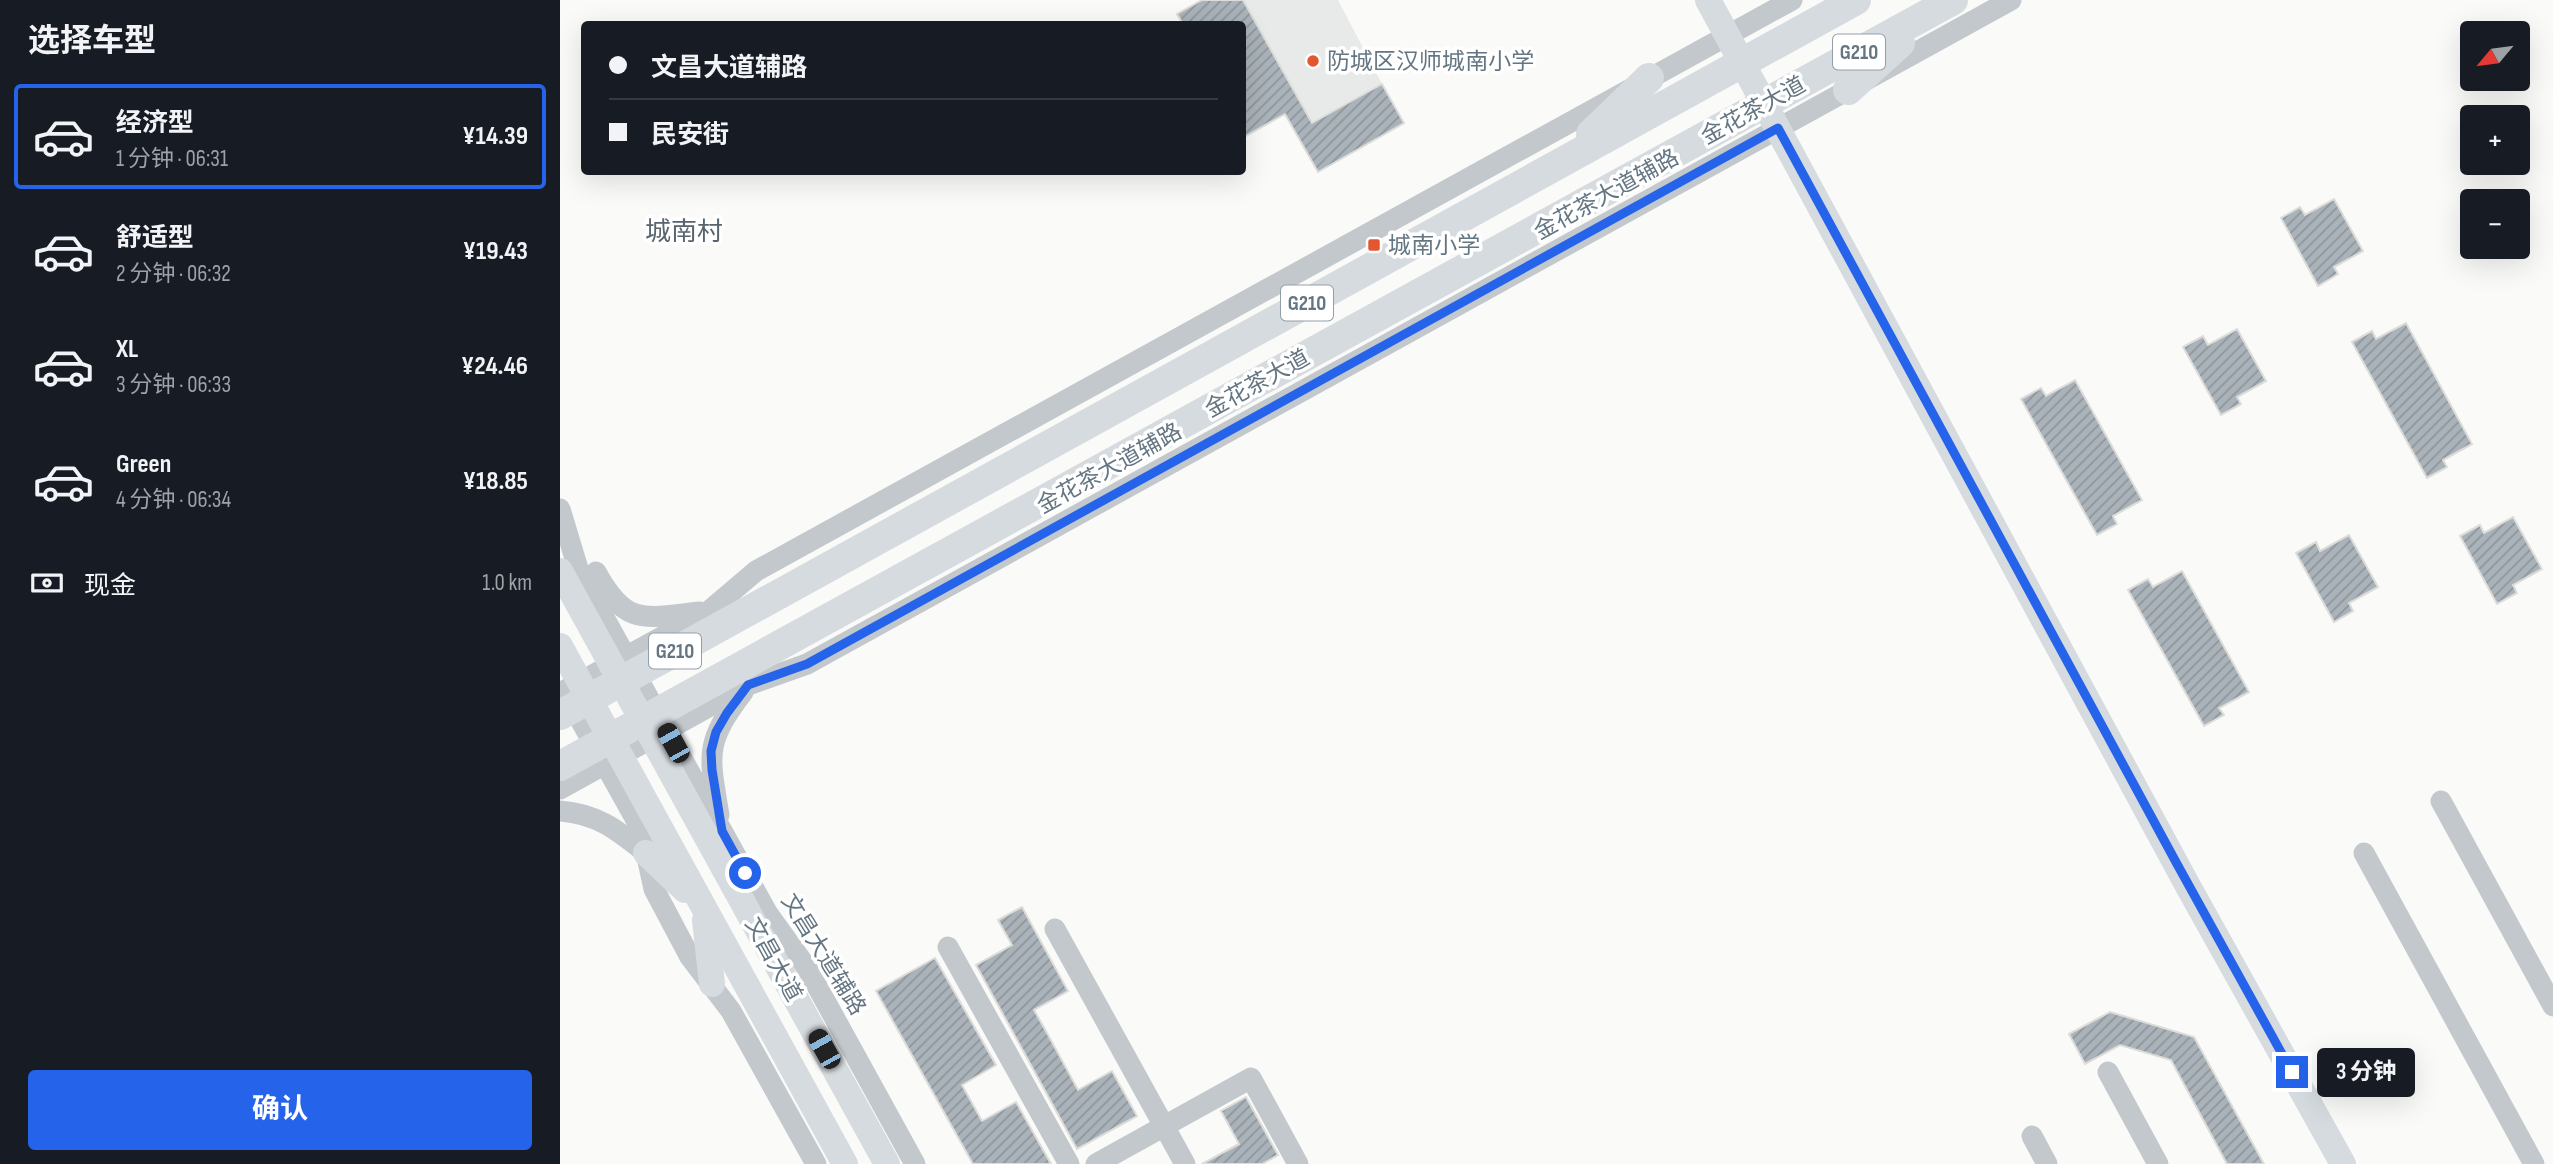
<!DOCTYPE html>
<html lang="zh">
<head>
<meta charset="utf-8">
<style>
  :root { --surface:#171b24; --page:#20242c; --text:#f1f3f6; --muted:#9ea1a6; --line:#363941; --accent:#2563eb }
  body { margin:0; font-family:"Sofia Sans Condensed","Noto Sans SC",sans-serif; background:var(--page); color:var(--text); height:100vh; display:flex; flex-direction:column; font-size:26px; white-space:nowrap }
  * { box-sizing:border-box; margin:0 }
  p { font-size:23px; color:var(--muted) }
  .icon { flex:none; width:38px; height:38px; fill:none; stroke:currentColor; stroke-width:2; stroke-linecap:round; stroke-linejoin:round }
  .map { position:relative; flex:1; overflow:hidden }
  .side { display:flex; flex-direction:column; background:var(--surface); width:560px }
  .side>* { flex:none }
  .guide { position:absolute; left:21px; top:21px; width:665px; height:154px; border-radius:7px; box-shadow:0 7px 28px #0002; display:grid; align-content:center; height:154px; padding:0 28px; background:var(--surface) }
  .needle { width:46px; rotate:241deg }
  .controls { position:absolute; left:1900px; top:21px; display:grid; gap:14px }
  .controls a { display:grid; place-items:center; width:70px; height:70px; border-radius:7px; background:var(--surface); box-shadow:0 7px 28px #0002; font-size:35px }
  .end { position:absolute; width:32px; height:32px; margin:-16px; border:9px solid #2563eb; background:#fff; box-shadow:0 0 0 4px #fff }
  .from { border-radius:50% }
  .bubble { position:absolute; height:49px; border-radius:7px; background:var(--surface); box-shadow:0 7px 28px #0002; font-size:23px; font-weight:700; line-height:49px; text-align:center }
  .car { position:absolute; width:21px; height:42px; margin:-21px -10px; border-radius:9px; box-shadow:0 0 5px 2px #0007; background:linear-gradient(#222 24%,#8ab4d8 0 40%,#222 0 76%,#8ab4d8 0 86%,#222 0) }
  .guide b { display:flex; align-items:center; gap:24px; height:66px; font-size:26px }
  .guide b+b { border-top:2px solid var(--line) }
  .guide i { width:18px; height:18px; background:var(--text) }
  ul { padding:0; list-style:none }
  li { display:flex; align-items:center; gap:21px; height:105px; margin:0 14px 10px; padding:0 14px; border:4px solid transparent; border-radius:7px }
  li div { flex:1 }
  li b { display:block; font-size:26px }
  li em { font-style:normal; font-weight:700 }
  li.active { border-color:var(--accent) }
  li>.icon { width:63px; height:63px; stroke-width:1.5 }
  h2 { padding:0 28px; font-size:32px; line-height:84px }
  .pay { display:flex; align-items:center; gap:18px; height:77px; padding:0 28px; font-size:26px }
  .pay p { margin-inline-start:auto }
  .button { display:flex; gap:14px; margin-top:auto; padding:14px 28px }
  .button a { flex:1; height:80px; border-radius:7px; background:var(--accent); color:#fff; font-size:28px; font-weight:700; line-height:80px; text-align:center }
  main { display:flex; flex:1; min-height:0 }
  .map>svg:first-child { display:block }
</style>
</head>
<body>
<main>
<section class="side">
<h2>选择车型</h2>
<ul>
<li class="active"><svg class="icon" aria-label="car" viewBox="0 0 24 24"><path d="M5 17H2v-5l4-1 3-4h7l3 4 3 1v5h-3M9 17h6M6 11h13"/><circle cx="7" cy="17" r="2"/><circle cx="17" cy="17" r="2"/></svg><div><b>经济型</b><p>1 分钟 · 06:31</p></div><em>¥14.39</em></li>
<li><svg class="icon" aria-label="car" viewBox="0 0 24 24"><path d="M5 17H2v-5l4-1 3-4h7l3 4 3 1v5h-3M9 17h6M6 11h13"/><circle cx="7" cy="17" r="2"/><circle cx="17" cy="17" r="2"/></svg><div><b>舒适型</b><p>2 分钟 · 06:32</p></div><em>¥19.43</em></li>
<li><svg class="icon" aria-label="car" viewBox="0 0 24 24"><path d="M5 17H2v-5l4-1 3-4h7l3 4 3 1v5h-3M9 17h6M6 11h13"/><circle cx="7" cy="17" r="2"/><circle cx="17" cy="17" r="2"/></svg><div><b>XL</b><p>3 分钟 · 06:33</p></div><em>¥24.46</em></li>
<li><svg class="icon" aria-label="car" viewBox="0 0 24 24"><path d="M5 17H2v-5l4-1 3-4h7l3 4 3 1v5h-3M9 17h6M6 11h13"/><circle cx="7" cy="17" r="2"/><circle cx="17" cy="17" r="2"/></svg><div><b>Green</b><p>4 分钟 · 06:34</p></div><em>¥18.85</em></li>
</ul>
<div class="pay"><svg class="icon" aria-label="cash" viewBox="0 0 24 24"><path d="M3 7h18v10H3z"/><circle cx="12" cy="12" r="2"/></svg>现金<p>1.0 km</p></div>
<div class="button"><a>确认</a></div>
</section>
<div class="map">
<svg width="1993" height="1164" viewBox="0 0 1993 1164">
  <defs>
    <pattern id="building-hatch" width="6" height="6" patternUnits="userSpaceOnUse" patternTransform="scale(1.75)"><rect width="6" height="6" fill="#aab3b9"/><path d="M-1 1l2-2M0 6l6-6M5 7l2-2" fill="none" stroke="#8e969c"/></pattern>
  </defs>
  <rect width="100%" height="100%" fill="#fafaf8"/>
  <path fill="#e8e9e9" d="M642,0H778L822,84L736,133L682,24H675L667,12L645,24H623L617,14Z"/>
  <g fill="url(#building-hatch)" stroke="#dcdcda" stroke-width="2">
    <path d="M642,0H683L752,123L822,84L844,123L758,172L725,114L682,138V24H623L617,14Z"/>
    <path d="M1774,199L1803,251L1774,267L1778,274L1758,286L1721,218L1740,207L1745,215Z"/>
    <path d="M1846,323L1912,444L1883,460L1887,467L1867,478L1792,342L1812,331L1816,339Z"/>
    <path d="M1677,329L1706,381L1677,397L1681,404L1661,415L1623,347L1643,336L1648,345Z"/>
    <path d="M1515,380L1582,500L1553,516L1557,524L1537,535L1461,399L1481,388L1486,396Z"/>
    <path d="M1953,517L1982,569L1953,585L1957,593L1937,604L1900,536L1920,525L1924,533Z"/>
    <path d="M1789,535L1818,587L1789,603L1793,611L1774,622L1736,553L1756,542L1760,551Z"/>
    <path d="M1622,571L1689,692L1659,708L1664,715L1644,726L1568,590L1588,579L1593,587Z"/>
    <path d="M462,907L508,991L474,1010L487,1033L518,1090L552,1071L577,1116L517,1149L416,965L452,945L438,920Z"/>
    <path d="M375,958L436,1065L402,1085L422,1121L456,1102L491,1164H413L316,991Z"/>
    <path d="M1550,1012L1634,1037L1704,1164H1667L1611,1060L1560,1045L1525,1064L1509,1034Z"/>
    <path d="M686,1097L718,1155L702,1164H642L679,1144L661,1111Z"/>
  </g>
  <g fill="none" stroke-linecap="round" stroke-linejoin="round">
    <g stroke="#c3c8cc" stroke-width="21">
      <path d="M0,509L19,572L208,914L247,968L355,1164"/>
      <path d="M36,572C66,627 84,618 140,612"/>
      <path d="M0,693L149,611L196,571L1232,0"/>
      <path d="M7,696L81,829L94,889L130,957L171,1011L256,1164"/>
      <path d="M0,789L188,685L247,664L1451,0"/>
      <path d="M1881,801L1993,1006"/>
      <path d="M0,811C38,814 57,830 86,853"/>
      <path d="M159,815C149,755 144,743 183,692"/>
      <path d="M1804,853L1974,1164"/>
      <path d="M495,929L625,1164"/>
      <path d="M388,947L509,1164"/>
      <path d="M1548,1072L1598,1164"/>
      <path d="M1472,1136L1487,1164"/>
      <path d="M536,1164L691,1078L738,1164"/>
    </g>
    <g stroke="#d6dbdf" stroke-width="26">
      <path d="M1148,0L1629,888L1783,1164"/>
      <path d="M0,571L327,1164"/>
      <path d="M0,646L285,1164"/>
      <path d="M86,853L125,890"/>
      <path d="M145,920L152,984"/>
    </g>
    <g stroke="#d6dbdf" stroke-width="30">
      <path d="M1288,90L1340,43"/>
      <path d="M1031,134L1089,78"/>
      <path d="M0,715L1296,0"/>
      <path d="M0,766L1393,0"/>
    </g>
  </g>
  <g fill="none" stroke-linecap="round" stroke-linejoin="round">
    <path stroke="#2563eb" stroke-width="9" d="M185,873L162,831L152,770L151,751L156,732L167,713L188,685L247,664L1218,128L1617,864L1732,1072"/>
  </g>
  <g fill="#e4572e" stroke="#fff" stroke-width="2.5">
    <circle cx="753" cy="61" r="7"/>
    <rect x="807" y="238" width="14" height="14" rx="3.5"/>
  </g>
  <g text-anchor="middle" stroke-width="7" stroke-linejoin="round" paint-order="stroke">
    <g fill="#fff" stroke="#939fa8" stroke-width="2">
      <rect x="1273" y="34.5" width="52" height="35" rx="5"/>
      <rect x="721" y="285.5" width="52" height="35" rx="5"/>
      <rect x="89" y="633.5" width="52" height="35" rx="5"/>
    </g>
    <g font-size="21" font-weight="bold" fill="#657683">
      <text x="1299" y="59">G210</text>
      <text x="747" y="310">G210</text>
      <text x="115" y="658">G210</text>
    </g>
    <g font-size="23" fill="#657683" stroke="#fff" text-anchor="start">
      <text x="767" y="69">防城区汉师城南小学</text>
      <text x="828" y="253">城南小学</text>
    </g>
    <g font-size="23" fill="#657683" stroke="#fff">
      <text transform="translate(1193 110) rotate(-29)" y="8">金花茶大道</text>
      <text transform="translate(1046 194) rotate(-29)" y="8">金花茶大道辅路</text>
      <text transform="translate(697 383) rotate(-29)" y="8">金花茶大道</text>
      <text transform="translate(549 468) rotate(-29)" y="8">金花茶大道辅路</text>
      <text transform="translate(264 954) rotate(58)" y="8">文昌大道辅路</text>
      <text transform="translate(214 959) rotate(61)" y="8">文昌大道</text>
    </g>
    <g font-size="26" fill="#57646e" stroke="#fff">
      <text x="124" y="240">城南村</text>
    </g>
  </g>
</svg>
<div class="controls">
<a><svg class="needle" viewBox="-14 -14 28 28"><path d="M0-13l5 13h-10z" fill="#e53935"/><path d="M0 13l5-13h-10z" fill="#9ea1a6"/></svg></a>
<a>+</a>
<a>−</a>
</div>
<i class="end from" style="left:185px;top:873px"></i>
<i class="end" style="left:1732px;top:1072px"></i>
<div class="bubble" style="left:1757px;top:1048px;width:98px">3 分钟</div>
<i class="car" style="left:113px;top:743px;rotate:331deg"></i>
<i class="car" style="left:264px;top:1049px;rotate:331deg"></i>
<div class="guide">
<b><i class="from"></i>文昌大道辅路</b>
<b><i></i>民安街</b>
</div>
</div>
</main>
</body>
</html>
